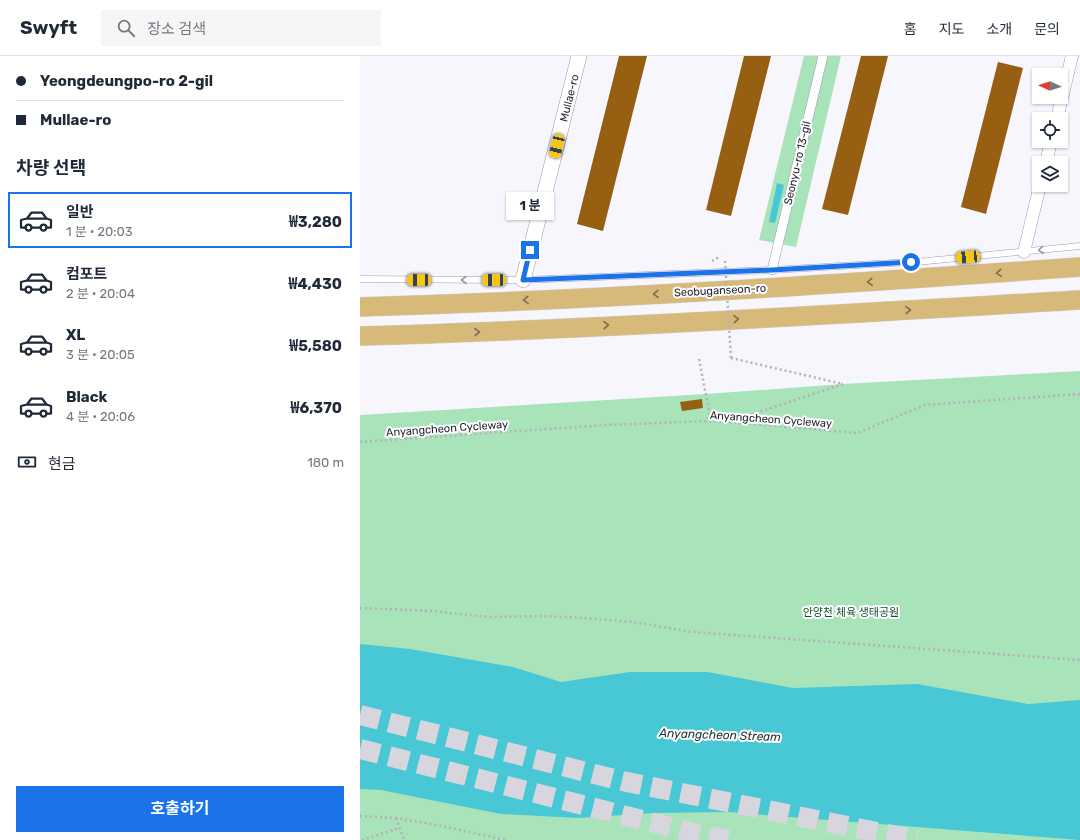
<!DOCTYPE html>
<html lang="ko">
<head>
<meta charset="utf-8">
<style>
  :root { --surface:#fff; --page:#f6f6f7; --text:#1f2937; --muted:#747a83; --line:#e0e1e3; --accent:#1a73e8 }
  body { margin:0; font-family:Rubik,"Noto Sans KR",sans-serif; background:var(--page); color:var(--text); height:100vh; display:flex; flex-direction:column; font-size:15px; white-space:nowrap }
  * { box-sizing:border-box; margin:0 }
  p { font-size:13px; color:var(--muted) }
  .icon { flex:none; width:22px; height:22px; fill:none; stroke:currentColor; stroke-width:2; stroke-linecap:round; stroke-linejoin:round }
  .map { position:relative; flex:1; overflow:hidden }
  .details { display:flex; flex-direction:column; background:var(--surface); width:360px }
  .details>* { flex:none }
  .banner { display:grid; align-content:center; height:88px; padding:0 16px; background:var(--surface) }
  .needle { width:26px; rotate:273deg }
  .fabs { position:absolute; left:672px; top:12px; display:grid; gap:8px }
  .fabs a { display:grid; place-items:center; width:36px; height:36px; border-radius:0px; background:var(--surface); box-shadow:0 1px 3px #0004; font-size:20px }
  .end { position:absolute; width:18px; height:18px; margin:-9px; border:5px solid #1a73e8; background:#fff; box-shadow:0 0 0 2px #fff }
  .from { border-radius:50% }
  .bubble { position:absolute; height:28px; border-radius:0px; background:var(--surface); box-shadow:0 1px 3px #0004; font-size:13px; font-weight:700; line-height:28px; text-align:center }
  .car { position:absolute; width:12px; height:24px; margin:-12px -6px; border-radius:5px; box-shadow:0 0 3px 1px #0007; background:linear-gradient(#f5c518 24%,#345 0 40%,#f5c518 0 76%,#345 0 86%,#f5c518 0) }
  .banner b { display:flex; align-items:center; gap:14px; height:38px; font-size:15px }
  .banner b+b { border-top:1px solid var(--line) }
  .banner i { width:10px; height:10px; background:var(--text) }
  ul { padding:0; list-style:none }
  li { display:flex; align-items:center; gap:12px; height:56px; margin:0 8px 6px; padding:0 8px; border:2px solid transparent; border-radius:0px }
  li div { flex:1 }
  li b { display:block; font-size:15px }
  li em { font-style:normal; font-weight:700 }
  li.current { border-color:var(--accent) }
  li>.icon { width:36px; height:36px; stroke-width:1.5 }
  h2 { padding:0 16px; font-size:18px; line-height:48px }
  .pay { display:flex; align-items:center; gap:10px; height:44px; padding:0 16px; font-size:15px }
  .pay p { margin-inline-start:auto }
  .action { display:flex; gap:8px; margin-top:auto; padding:8px 16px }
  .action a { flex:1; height:46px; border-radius:0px; background:var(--accent); color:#fff; font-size:16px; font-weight:700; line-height:46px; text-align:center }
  header { display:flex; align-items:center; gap:24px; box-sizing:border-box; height:56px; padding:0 20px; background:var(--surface); border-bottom:1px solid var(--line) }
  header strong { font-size:19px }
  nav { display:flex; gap:22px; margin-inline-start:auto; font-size:14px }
  .search { width:280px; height:36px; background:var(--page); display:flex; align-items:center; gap:10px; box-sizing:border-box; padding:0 14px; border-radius:0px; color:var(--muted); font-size:15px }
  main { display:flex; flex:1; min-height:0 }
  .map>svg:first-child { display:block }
</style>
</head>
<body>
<header>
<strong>Swyft</strong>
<div class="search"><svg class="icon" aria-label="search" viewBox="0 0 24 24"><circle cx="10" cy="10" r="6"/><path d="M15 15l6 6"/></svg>장소 검색</div>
<nav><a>홈</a><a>지도</a><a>소개</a><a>문의</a></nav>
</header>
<main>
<section class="details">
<div class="banner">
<b><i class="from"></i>Yeongdeungpo-ro 2-gil</b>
<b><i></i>Mullae-ro</b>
</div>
<h2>차량 선택</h2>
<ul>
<li class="current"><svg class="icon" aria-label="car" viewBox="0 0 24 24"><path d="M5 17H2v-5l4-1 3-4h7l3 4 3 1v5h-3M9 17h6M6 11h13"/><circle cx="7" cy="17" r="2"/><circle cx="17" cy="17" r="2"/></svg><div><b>일반</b><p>1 분 · 20:03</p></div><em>₩3,280</em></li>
<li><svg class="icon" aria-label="car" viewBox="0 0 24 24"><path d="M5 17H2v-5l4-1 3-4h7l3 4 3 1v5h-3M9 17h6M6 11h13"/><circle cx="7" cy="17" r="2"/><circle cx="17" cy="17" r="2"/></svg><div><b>컴포트</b><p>2 분 · 20:04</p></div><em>₩4,430</em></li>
<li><svg class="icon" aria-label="car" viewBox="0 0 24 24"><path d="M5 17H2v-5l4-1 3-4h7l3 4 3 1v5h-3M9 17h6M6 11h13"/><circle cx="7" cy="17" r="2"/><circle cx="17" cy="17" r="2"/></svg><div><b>XL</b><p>3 분 · 20:05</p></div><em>₩5,580</em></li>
<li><svg class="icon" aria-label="car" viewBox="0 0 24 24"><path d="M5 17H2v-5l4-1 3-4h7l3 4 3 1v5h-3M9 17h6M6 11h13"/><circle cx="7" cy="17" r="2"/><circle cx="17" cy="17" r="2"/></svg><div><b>Black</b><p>4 분 · 20:06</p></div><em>₩6,370</em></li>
</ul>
<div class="pay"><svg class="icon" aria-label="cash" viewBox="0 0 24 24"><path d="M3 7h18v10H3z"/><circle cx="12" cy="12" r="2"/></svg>현금<p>180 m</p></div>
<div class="action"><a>호출하기</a></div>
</section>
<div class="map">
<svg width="720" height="784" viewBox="0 0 720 784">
  <rect width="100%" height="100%" fill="#f7f6fd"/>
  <g fill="#a8e3ba">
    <path d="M444,0H481L436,191L399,184Z"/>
    <path d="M720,315V784H0V359L346,338L483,328Z"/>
  </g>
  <g fill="#48c7d4">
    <path d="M417,127L424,129L415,167L409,166Z"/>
    <path d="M0,588L50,593L153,611L201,626L270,616H347L433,632L557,628L668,648L720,644V784L369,756L293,757L218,762L141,758L21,734L0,733Z"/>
  </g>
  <g fill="#965f12">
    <path d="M259,0H287L243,175L217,168Z"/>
    <path d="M384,0H411L371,160L346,154Z"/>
    <path d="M501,0H528L488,159L462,153Z"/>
    <path d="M638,6L663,12L626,158L601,151Z"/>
    <path d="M342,343L343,352L322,355L320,346Z"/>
  </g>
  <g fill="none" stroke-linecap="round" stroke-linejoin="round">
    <g stroke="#d7d5dd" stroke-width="20" stroke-dasharray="20 10" stroke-linecap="butt">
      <path d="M0,659L262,725L557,784"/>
      <path d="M0,693L330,776L368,784"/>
    </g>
    <g stroke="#9f99bb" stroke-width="7">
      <path id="service" d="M0,223L163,224L412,214L567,205L720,190"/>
    </g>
    <g stroke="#9f99bb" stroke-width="10">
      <path id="pedestrian" d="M412,214L463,0"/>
    </g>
    <g stroke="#9f99bb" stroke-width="13">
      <g id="minor">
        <path d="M697,63L712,0"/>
        <path d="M686,107L691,85"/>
        <path d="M664,196L680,129"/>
      </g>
    </g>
    <g stroke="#9f99bb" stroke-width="16">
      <path id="tertiary" d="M163,224L219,0"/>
    </g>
    <g stroke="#d2d2d4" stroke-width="20">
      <g id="primary">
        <path d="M0,251C240,244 480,228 720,211"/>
        <path d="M0,280C240,273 480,258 720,244"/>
      </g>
    </g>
    <g stroke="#b3b1ba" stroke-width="2.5" stroke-dasharray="2 3" stroke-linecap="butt">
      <path d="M352,205L361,200"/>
      <path d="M371,302L483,328L372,365"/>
      <path d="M339,303L351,365"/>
      <path d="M0,386L246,369L349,365L369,366L497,377L565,349L720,338"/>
      <path d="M0,552L71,555L129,561L183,560L225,562L274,566L332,576L720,604"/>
      <path d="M0,760L36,762L77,769L146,784"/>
      <path d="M36,762L44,784"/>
      <path d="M2,784L39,772"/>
    </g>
    <use href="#service" stroke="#fff" stroke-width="6"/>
    <use href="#pedestrian" stroke="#fff" stroke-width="9"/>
    <use href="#minor" stroke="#fff" stroke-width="12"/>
    <use href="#tertiary" stroke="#fff" stroke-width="15"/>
    <use href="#primary" stroke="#d7b979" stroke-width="19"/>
    <path stroke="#b3b1ba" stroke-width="2.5" stroke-dasharray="2 3" stroke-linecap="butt" d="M365,205L371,302"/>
  </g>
  <defs><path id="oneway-chevron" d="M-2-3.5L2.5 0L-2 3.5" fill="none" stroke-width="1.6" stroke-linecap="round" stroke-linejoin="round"/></defs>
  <g stroke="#9a999f">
    <use href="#oneway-chevron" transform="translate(681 194) rotate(174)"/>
    <use href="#oneway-chevron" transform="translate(104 224) rotate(-180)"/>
  </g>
  <g stroke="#7b6b52">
    <use href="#oneway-chevron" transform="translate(639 217) rotate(176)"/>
    <use href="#oneway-chevron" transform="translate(510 226) rotate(176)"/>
    <use href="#oneway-chevron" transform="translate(296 238) rotate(177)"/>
    <use href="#oneway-chevron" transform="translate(166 244) rotate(177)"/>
    <use href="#oneway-chevron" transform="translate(548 254) rotate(-3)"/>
    <use href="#oneway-chevron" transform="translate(376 263) rotate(-3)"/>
    <use href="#oneway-chevron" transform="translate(246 269) rotate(-3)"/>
    <use href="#oneway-chevron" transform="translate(117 276) rotate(-3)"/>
  </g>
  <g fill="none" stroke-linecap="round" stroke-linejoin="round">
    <path stroke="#1a73e8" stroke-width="5" d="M170,194L163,224L412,214L551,206"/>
  </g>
  <g text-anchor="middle" stroke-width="4" stroke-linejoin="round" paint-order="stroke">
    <g font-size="11" fill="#1f1d2a" stroke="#fff">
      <text transform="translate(209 42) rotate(-76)" y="4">Mullae-ro</text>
      <text transform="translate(437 107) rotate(-77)" y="4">Seonyu-ro 13-gil</text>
      <text transform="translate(360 234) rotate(-3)" y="4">Seobuganseon-ro</text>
      <text transform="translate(411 363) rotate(4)" y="4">Anyangcheon Cycleway</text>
      <text transform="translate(87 372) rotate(-4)" y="4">Anyangcheon Cycleway</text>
    </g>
    <g font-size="11" fill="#104e2c" stroke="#fff">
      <text x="491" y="560">안양천 체육 생태공원</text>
    </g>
    <g font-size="12" font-style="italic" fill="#1a2f32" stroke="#fff">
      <text transform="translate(360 679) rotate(2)" y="4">Anyangcheon Stream</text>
    </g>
  </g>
</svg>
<div class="fabs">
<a><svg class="needle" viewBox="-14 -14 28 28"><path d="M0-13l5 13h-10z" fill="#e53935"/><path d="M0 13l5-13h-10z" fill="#747a83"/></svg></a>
<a><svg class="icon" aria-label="locate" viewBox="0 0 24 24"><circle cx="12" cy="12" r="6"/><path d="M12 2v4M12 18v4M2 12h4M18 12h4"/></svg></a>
<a><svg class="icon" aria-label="layers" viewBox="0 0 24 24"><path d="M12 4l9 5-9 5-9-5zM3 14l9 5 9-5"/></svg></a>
</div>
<i class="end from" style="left:551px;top:206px"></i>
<i class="end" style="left:170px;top:194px"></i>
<div class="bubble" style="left:146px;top:136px;width:48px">1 분</div>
<i class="car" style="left:197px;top:90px;rotate:194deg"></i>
<i class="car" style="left:608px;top:201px;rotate:265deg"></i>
<i class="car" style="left:59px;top:224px;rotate:270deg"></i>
<i class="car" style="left:134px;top:224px;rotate:270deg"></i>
</div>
</main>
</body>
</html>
